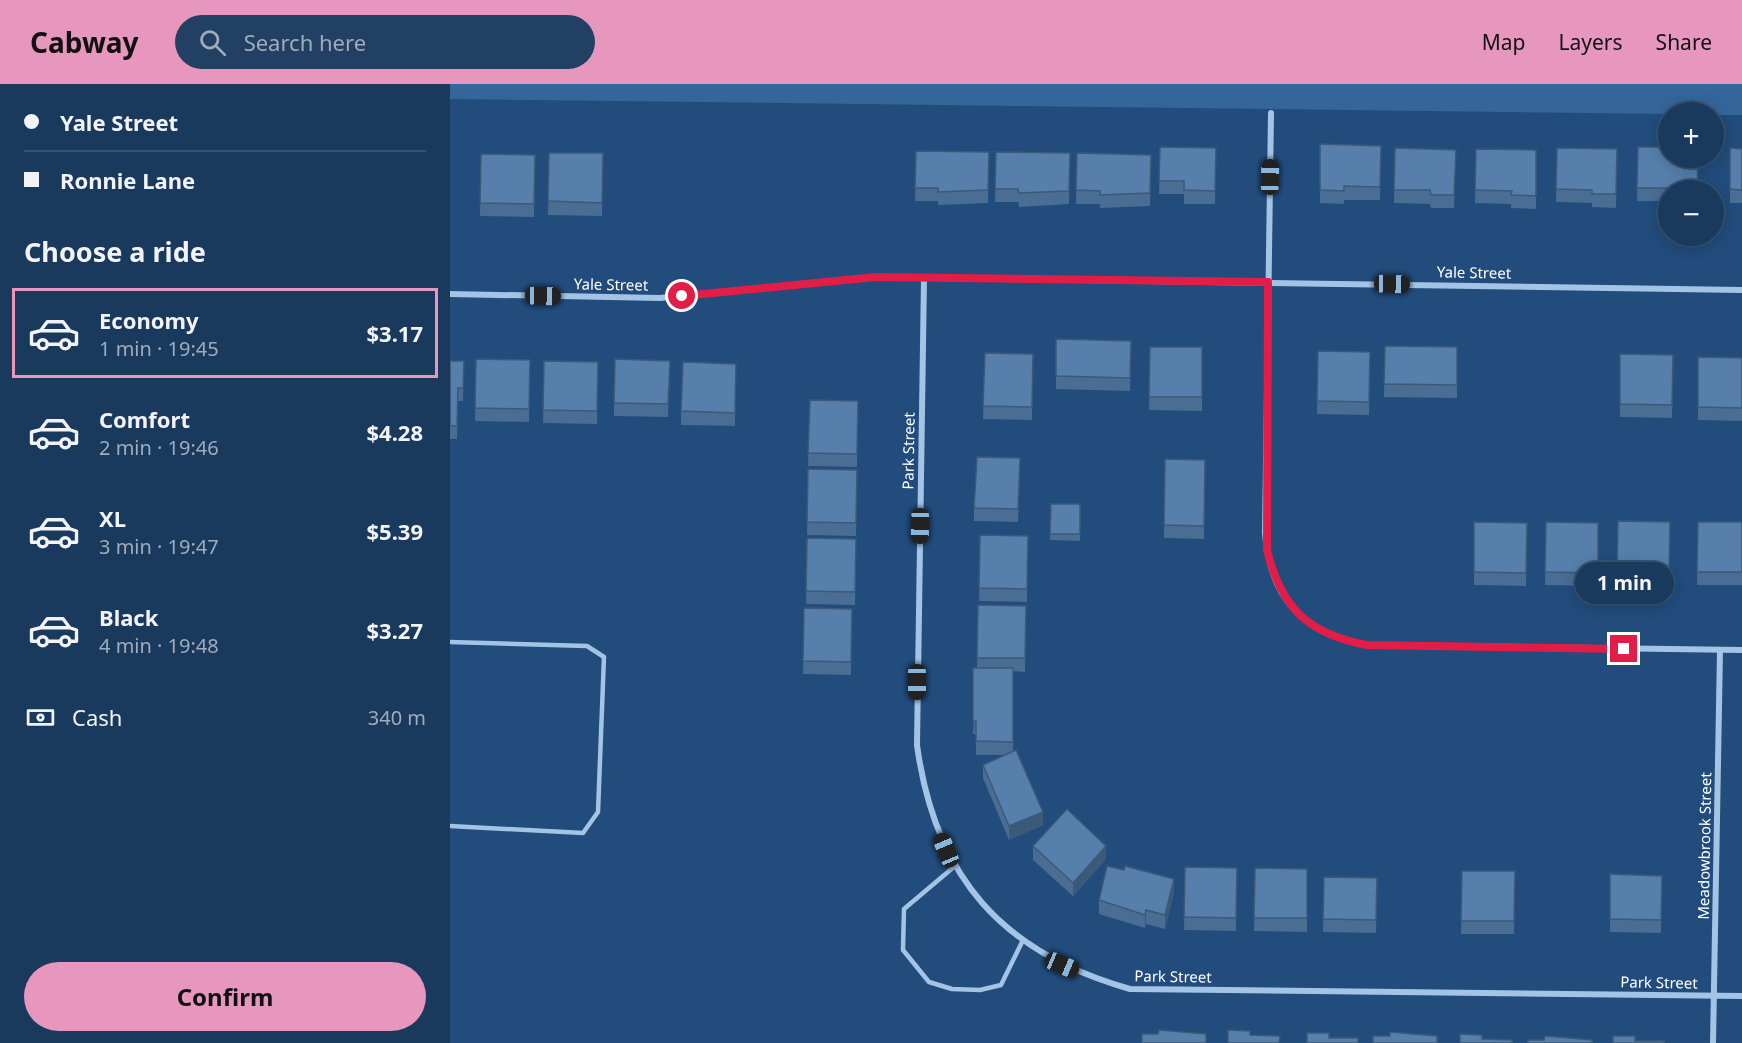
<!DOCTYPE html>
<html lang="en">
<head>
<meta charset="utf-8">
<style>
  :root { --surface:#19395d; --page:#224063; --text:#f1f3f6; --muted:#9facbc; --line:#375372; --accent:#e797bd }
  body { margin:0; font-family:"Noto Sans",sans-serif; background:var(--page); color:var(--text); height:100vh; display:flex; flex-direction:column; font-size:22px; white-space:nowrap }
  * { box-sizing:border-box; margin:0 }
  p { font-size:20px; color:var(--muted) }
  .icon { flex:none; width:33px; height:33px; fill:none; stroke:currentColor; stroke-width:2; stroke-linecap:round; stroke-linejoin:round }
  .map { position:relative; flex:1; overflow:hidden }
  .drawer { display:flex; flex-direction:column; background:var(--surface); width:450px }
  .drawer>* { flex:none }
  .top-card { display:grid; align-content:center; height:132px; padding:0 24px; background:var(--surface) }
  .fabs { position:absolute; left:1208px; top:18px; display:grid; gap:12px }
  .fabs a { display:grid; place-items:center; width:66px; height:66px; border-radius:50%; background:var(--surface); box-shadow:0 3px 15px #0003,0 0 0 2px var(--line); font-size:30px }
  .end { position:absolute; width:27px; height:27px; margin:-14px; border:8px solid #e11d48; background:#fff; box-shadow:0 0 0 3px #fff }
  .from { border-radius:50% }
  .bubble { position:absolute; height:42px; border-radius:21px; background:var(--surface); box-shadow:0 3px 15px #0003,0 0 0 2px var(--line); font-size:20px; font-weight:700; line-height:42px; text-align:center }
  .car { position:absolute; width:18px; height:36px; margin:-18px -9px; border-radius:8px; box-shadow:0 0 4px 2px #0007; background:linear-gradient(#222 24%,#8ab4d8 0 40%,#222 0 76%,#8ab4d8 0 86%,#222 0) }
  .top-card b { display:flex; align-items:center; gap:21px; height:57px; font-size:22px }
  .top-card b+b { border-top:2px solid var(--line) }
  .top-card i { width:15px; height:15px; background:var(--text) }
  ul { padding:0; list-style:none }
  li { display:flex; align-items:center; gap:18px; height:90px; margin:0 12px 9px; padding:0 12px; border:3px solid transparent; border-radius:0px }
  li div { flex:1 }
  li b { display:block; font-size:22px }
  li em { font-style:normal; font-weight:700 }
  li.current { border-color:var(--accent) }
  li>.icon { width:54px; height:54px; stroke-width:1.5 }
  h2 { padding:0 24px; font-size:27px; line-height:72px }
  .pay { display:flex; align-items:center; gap:15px; height:66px; padding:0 24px; font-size:22px }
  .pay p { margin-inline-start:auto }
  .cta { display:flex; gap:12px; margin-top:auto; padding:12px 24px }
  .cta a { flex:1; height:69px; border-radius:36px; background:var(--accent); color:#111; font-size:24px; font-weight:700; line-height:69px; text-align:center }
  header { display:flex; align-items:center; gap:36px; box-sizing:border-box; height:84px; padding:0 30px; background:var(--accent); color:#111 }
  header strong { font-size:28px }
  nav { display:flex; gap:33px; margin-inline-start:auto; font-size:21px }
  .search { width:420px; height:54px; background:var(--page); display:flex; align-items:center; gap:15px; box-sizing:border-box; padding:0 21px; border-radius:33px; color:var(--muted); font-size:22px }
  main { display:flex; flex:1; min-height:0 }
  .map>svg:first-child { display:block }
</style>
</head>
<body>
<header>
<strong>Cabway</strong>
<div class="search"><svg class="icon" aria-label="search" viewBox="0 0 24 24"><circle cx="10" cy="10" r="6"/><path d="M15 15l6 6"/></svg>Search here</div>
<nav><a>Map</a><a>Layers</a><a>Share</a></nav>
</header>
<main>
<section class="drawer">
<div class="top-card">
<b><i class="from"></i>Yale Street</b>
<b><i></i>Ronnie Lane</b>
</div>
<h2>Choose a ride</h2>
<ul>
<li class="current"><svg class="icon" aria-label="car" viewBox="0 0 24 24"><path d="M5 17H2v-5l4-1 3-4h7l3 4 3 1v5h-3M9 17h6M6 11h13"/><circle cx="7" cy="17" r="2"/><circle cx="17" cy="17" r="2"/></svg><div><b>Economy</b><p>1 min · 19:45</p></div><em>$3.17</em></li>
<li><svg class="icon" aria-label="car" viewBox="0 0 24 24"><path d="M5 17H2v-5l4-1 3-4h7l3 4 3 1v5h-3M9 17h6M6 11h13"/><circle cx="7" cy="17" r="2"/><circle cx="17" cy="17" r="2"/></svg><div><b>Comfort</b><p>2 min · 19:46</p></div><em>$4.28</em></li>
<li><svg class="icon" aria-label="car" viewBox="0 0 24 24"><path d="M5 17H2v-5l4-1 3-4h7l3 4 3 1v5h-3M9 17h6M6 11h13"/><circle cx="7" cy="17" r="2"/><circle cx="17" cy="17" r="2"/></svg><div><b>XL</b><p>3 min · 19:47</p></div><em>$5.39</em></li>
<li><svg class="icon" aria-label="car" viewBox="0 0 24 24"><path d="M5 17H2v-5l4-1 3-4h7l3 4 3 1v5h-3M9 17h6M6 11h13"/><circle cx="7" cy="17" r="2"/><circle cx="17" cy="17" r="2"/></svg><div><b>Black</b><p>4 min · 19:48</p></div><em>$3.27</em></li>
</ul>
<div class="pay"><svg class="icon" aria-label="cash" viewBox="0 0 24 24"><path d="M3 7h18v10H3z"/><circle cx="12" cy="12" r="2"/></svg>Cash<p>340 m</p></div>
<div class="cta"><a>Confirm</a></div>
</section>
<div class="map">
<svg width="1292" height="959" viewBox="0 0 1292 959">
  <rect width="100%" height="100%" fill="#214c7c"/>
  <path fill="#34669a" d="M0,0H1292V31H1263V28L1218,30L0,15Z"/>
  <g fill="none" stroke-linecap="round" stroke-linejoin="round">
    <g stroke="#a4c4e6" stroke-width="4.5">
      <path d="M0,558L137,562L154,573L148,728L133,749L0,742"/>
      <path d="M505,782L454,825L453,866L479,898L502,905L530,906L551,901L573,856"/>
    </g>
    <g stroke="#a4c4e6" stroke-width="6">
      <path d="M821,29L815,449C820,515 854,550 917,561L1292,566"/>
      <path d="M474,194L467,661C485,793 552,869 680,905L1292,912"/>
      <path d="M0,210L210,214L426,193L1292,206"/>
      <path d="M1263,959L1270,566"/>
    </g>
  </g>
  <g fill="#4a6d93">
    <path d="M870,60L931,62L930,116H894V120L870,119Z"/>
    <path d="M710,63L766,64L765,120H734V110H709Z"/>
    <path d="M1188,63L1248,106H1218V117H1187Z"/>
    <path d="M945,64L1006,66L1004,124H981L980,120L944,119Z"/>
    <path d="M1107,64L1167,65L1166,124L1142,123V119L1106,118Z"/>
    <path d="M1280,64L1292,65V119H1280Z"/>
    <path d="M1026,65L1086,66V125L1061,124V120L1025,119Z"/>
    <path d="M466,67L539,68L538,119L488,121V117H465Z"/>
    <path d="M546,68L620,69L619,120L569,123L568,118H545Z"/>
    <path d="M99,69H153L152,132L98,131Z"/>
    <path d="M627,69L701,71L700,122L650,124V120H626Z"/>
    <path d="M31,70L85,71L84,133L30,132Z"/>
    <path d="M606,255L681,257L680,307L606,305Z"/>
    <path d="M935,262L1007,263V314L934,313Z"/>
    <path d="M700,263H752V327L699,326Z"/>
    <path d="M868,267L920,268L919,331L867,330Z"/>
    <path d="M535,269L583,270L582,336L533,335Z"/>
    <path d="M1170,270L1223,271L1222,334L1170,333Z"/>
    <path d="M1248,273L1292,274V337L1248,336Z"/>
    <path d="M26,275L80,276L79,338L25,337Z"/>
    <path d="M0,277H14L13,317H8L7,355H0Z"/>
    <path d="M94,277L148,278L147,340L93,339Z"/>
    <path d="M286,280L285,342L231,341V327Z"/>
    <path d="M220,290L218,333L164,332V319Z"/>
    <path d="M360,316L408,317L407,383L358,382Z"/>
    <path d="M715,375L755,376L754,455L714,454Z"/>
    <path d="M358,385L407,386L406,452L357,451Z"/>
    <path d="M570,387L568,438L524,437V424Z"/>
    <path d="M601,420H630V457L600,456Z"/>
    <path d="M1168,437L1220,438L1219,501L1167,500Z"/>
    <path d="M1024,438L1077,439L1076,502L1024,501Z"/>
    <path d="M1096,438L1148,439V502L1095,501Z"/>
    <path d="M1248,438H1292V501H1247Z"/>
    <path d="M530,451L578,452L577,518L529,517Z"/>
    <path d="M357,454L406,455L405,521L356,520Z"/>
    <path d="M528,521L576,522L575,588L563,587V668L593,741L559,756L533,694V681L556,671H526V650H523L527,584Z"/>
    <path d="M354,524L402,525L401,591L353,590Z"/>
    <path d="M583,762L656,775L623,812L583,776Z"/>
    <path d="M735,783L787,784L786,847L734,846Z"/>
    <path d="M805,784L857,785V848L804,847Z"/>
    <path d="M1012,787H1065L1064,850H1011Z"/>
    <path d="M1160,790L1212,792L1211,849L1160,848Z"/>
    <path d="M874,793L927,794L926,849L873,848Z"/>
    <path d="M724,808L715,845L696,840L695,844L649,830V816Z"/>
  </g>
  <g fill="#3c5978">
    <path d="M593,728V741L559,756V742Z"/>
    <path d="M656,762V775L623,812V799Z"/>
    <path d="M724,795V808L715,845V831Z"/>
    <path d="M696,826V840L695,844V831Z"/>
  </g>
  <g fill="#567fab" stroke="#3c5978" stroke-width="1.5">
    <path d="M870,60L931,62L930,103L894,102V107L870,106Z"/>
    <path d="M710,63L766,64L765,107L734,106V97H709Z"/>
    <path d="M1188,63H1218V74H1248L1247,106H1223V104H1187Z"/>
    <path d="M945,64L1006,66L1004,111H981L980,106H944Z"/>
    <path d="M1107,64L1167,65L1166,110H1142V106L1106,105Z"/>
    <path d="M1280,64L1292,65V106L1280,105Z"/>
    <path d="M1026,65L1086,66V112L1061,111L1062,107L1025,106Z"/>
    <path d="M466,67L539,68L538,106L488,108V104H465Z"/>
    <path d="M546,68L620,69L619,107L569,109L568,105H545Z"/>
    <path d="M99,69H153L152,119L98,117Z"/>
    <path d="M627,69L701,71L700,109L650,111V107L626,106Z"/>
    <path d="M31,70L85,71L84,120L30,119Z"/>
    <path d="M606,255L681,257L680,294L606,292Z"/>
    <path d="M935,262L1007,263V301L934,300Z"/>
    <path d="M700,263H752V313H699Z"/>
    <path d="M868,267L920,268L919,318L867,317Z"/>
    <path d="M535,269L583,270L582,323L533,322Z"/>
    <path d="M1170,270L1223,271L1222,321L1170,320Z"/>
    <path d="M1248,273L1292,274V324L1248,323Z"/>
    <path d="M26,275L80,276L79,325L25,324Z"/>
    <path d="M165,275L220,277L218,320L164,319Z"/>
    <path d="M0,277H14L13,304H8L7,342H0Z"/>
    <path d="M94,277L148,278L147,327L93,326Z"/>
    <path d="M233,278L286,280L285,329L231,327Z"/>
    <path d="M360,316L408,317L407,370L358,369Z"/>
    <path d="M527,373L570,374L568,425L524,424Z"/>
    <path d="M715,375L755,376L754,442L714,441Z"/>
    <path d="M358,385L407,386L406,439L357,438Z"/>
    <path d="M601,420H630V450H600Z"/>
    <path d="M1168,437L1220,438L1219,488L1167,487Z"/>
    <path d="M1024,438L1077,439L1076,489L1024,488Z"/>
    <path d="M1096,438L1148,439V489L1095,488Z"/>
    <path d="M1248,438H1292V488H1247Z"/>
    <path d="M530,451L578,452L577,505L529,504Z"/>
    <path d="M357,454L406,455L405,508L356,507Z"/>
    <path d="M528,521L576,522L575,574H527Z"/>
    <path d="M354,524L402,525L401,578L353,577Z"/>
    <path d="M523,584H563V658L526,657V637H523Z"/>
    <path d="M566,666L593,728L559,742L533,681Z"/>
    <path d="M617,725L656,762L623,799L583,762Z"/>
    <path d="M657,782L674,786L675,782L724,795L715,831L696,826L695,831L649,816Z"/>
    <path d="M735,783L787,784L786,834L734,833Z"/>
    <path d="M805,784L857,785V834H804Z"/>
    <path d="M1012,787H1065L1064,837H1011Z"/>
    <path d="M1160,790L1212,792L1211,836L1160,835Z"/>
    <path d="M874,793L927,794L926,836L873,835Z"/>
    <path d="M709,946L756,950V959H692V950H708Z"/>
    <path d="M778,946L800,947V951L830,952L829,959H778Z"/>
    <path d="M940,948L987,952V959H923V952H940Z"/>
    <path d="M857,949H879V954H908V959H857Z"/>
    <path d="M1010,950L1032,951V955L1062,956V959H1010Z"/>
    <path d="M1095,952L1142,956V959H1078V956H1094Z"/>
    <path d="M1163,952H1185V957H1214V959H1163Z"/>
  </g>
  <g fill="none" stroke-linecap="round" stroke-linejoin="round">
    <path stroke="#e11d48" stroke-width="8" d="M232,212L426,193L818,198L817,466C831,524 858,550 917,561L1174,565"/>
  </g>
  <g text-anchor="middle" stroke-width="5" stroke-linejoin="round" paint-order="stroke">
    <g font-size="15" fill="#fff" stroke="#214c7c">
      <text transform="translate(1024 189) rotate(1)" y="5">Yale Street</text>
      <text transform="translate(161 201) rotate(1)" y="5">Yale Street</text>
      <text transform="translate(459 367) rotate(-89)" y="5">Park Street</text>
      <text transform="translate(1255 762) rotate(-89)" y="5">Meadowbrook Street</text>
      <text transform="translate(723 893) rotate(1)" y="5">Park Street</text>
      <text transform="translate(1209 899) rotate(1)" y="5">Park Street</text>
    </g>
  </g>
</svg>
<div class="fabs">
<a>+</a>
<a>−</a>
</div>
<i class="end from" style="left:232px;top:212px"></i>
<i class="end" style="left:1174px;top:565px"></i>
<div class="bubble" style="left:1125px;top:478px;width:99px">1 min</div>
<i class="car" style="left:820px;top:93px;rotate:1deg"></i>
<i class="car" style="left:942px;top:200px;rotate:91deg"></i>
<i class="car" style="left:93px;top:212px;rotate:91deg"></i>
<i class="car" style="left:470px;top:442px;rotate:181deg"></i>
<i class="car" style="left:467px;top:598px;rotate:180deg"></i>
<i class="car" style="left:496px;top:766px;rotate:337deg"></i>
<i class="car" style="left:612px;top:881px;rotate:113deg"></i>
</div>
</main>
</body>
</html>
